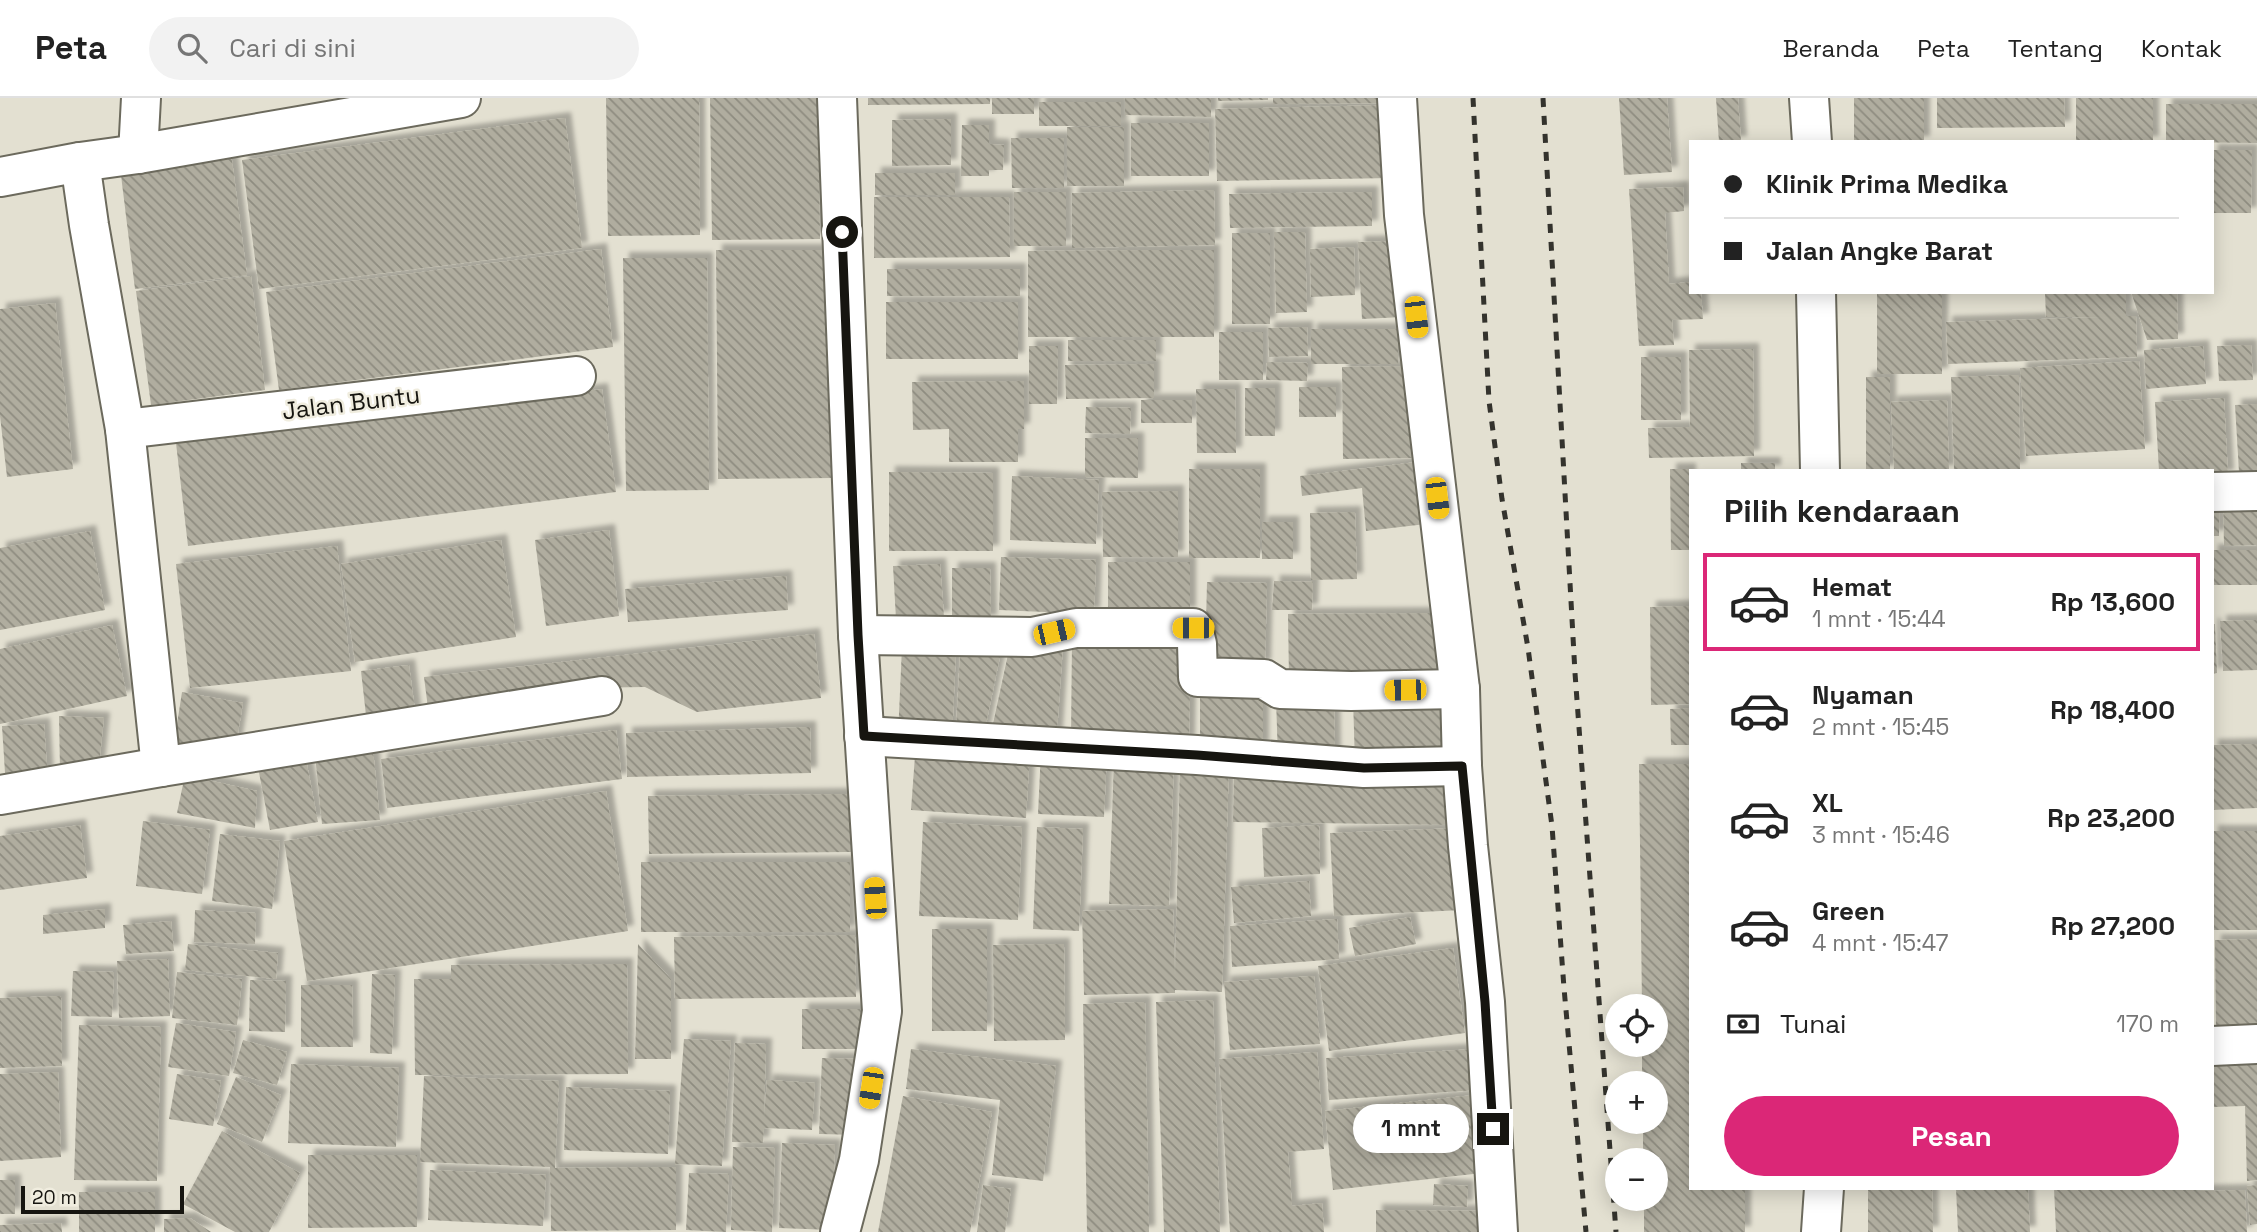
<!DOCTYPE html>
<html lang="id">
<head>
<meta charset="utf-8">
<style>
  :root { --surface:#fff; --page:#f2f2f2; --text:#222; --muted:#767676; --line:#e0e0e0; --accent:#db2777 }
  body { margin:0; font-family:"Space Grotesk",sans-serif; background:var(--page); color:var(--text); height:100vh; display:flex; flex-direction:column; font-size:26px; white-space:nowrap }
  * { box-sizing:border-box; margin:0 }
  p { font-size:23px; color:var(--muted) }
  .icon { flex:none; width:38px; height:38px; fill:none; stroke:currentColor; stroke-width:2; stroke-linecap:round; stroke-linejoin:round }
  .map { position:relative; flex:1; overflow:hidden }
  .drawer { position:absolute; left:1689px; top:371px; width:525px; height:721px; display:flex; flex-direction:column; background:var(--surface); border-radius:0px; box-shadow:0 4px 18px #0003 }
  .drawer>* { flex:none }
  .top-card { position:absolute; left:1689px; top:42px; width:525px; height:154px; border-radius:0px; box-shadow:0 4px 18px #0003; display:grid; align-content:center; height:154px; padding:0 35px; background:var(--surface) }
  .buttons { position:absolute; left:1605px; top:896px; display:grid; gap:14px }
  .buttons a { display:grid; place-items:center; width:63px; height:63px; border-radius:50%; background:var(--surface); box-shadow:0 4px 18px #0003; font-size:35px }
  .scale { position:absolute; left:21px; bottom:18px; width:163px; box-sizing:border-box; padding-left:7px; border:4px solid #161510; border-top:0; font-size:19px; line-height:24px; white-space:nowrap; color:#161510; -webkit-text-stroke:5px #f0eddf; paint-order:stroke }
  .end { position:absolute; width:32px; height:32px; margin:-16px; border:9px solid #161510; background:#fff; box-shadow:0 0 0 4px #fff }
  .from { border-radius:50% }
  .bubble { position:absolute; height:49px; border-radius:24px; background:var(--surface); box-shadow:0 4px 18px #0003; font-size:23px; font-weight:700; line-height:49px; text-align:center }
  .car { position:absolute; width:21px; height:42px; margin:-21px -10px; border-radius:9px; box-shadow:0 0 5px 2px #0007; background:linear-gradient(#f5c518 24%,#345 0 40%,#f5c518 0 76%,#345 0 86%,#f5c518 0) }
  .top-card b { display:flex; align-items:center; gap:24px; height:66px; font-size:26px }
  .top-card b+b { border-top:2px solid var(--line) }
  .top-card i { width:18px; height:18px; background:var(--text) }
  ul { padding:0; list-style:none }
  li { display:flex; align-items:center; gap:21px; height:98px; margin:0 14px 10px; padding:0 21px; border:4px solid transparent; border-radius:0px }
  li div { flex:1 }
  li b { display:block; font-size:26px }
  li em { font-style:normal; font-weight:700 }
  li.current { border-color:var(--accent) }
  li>.icon { width:63px; height:63px; stroke-width:1.5 }
  h2 { padding:0 35px; font-size:32px; line-height:84px }
  .pay { display:flex; align-items:center; gap:18px; height:77px; padding:0 35px; font-size:26px }
  .pay p { margin-inline-start:auto }
  .primary-button { display:flex; gap:14px; margin-top:auto; padding:14px 35px }
  .primary-button a { flex:1; height:80px; border-radius:42px; background:var(--accent); color:#fff; font-size:28px; font-weight:700; line-height:80px; text-align:center }
  header { display:flex; align-items:center; gap:42px; box-sizing:border-box; height:98px; padding:0 35px; background:var(--surface); border-bottom:2px solid var(--line) }
  header strong { font-size:33px }
  nav { display:flex; gap:38px; margin-inline-start:auto; font-size:24px }
  .search { width:490px; height:63px; background:var(--page); display:flex; align-items:center; gap:18px; box-sizing:border-box; padding:0 24px; border-radius:38px; color:var(--muted); font-size:26px }
  .map>svg:first-child { display:block }
</style>
</head>
<body>
<header>
<strong>Peta</strong>
<div class="search"><svg class="icon" aria-label="search" viewBox="0 0 24 24"><circle cx="10" cy="10" r="6"/><path d="M15 15l6 6"/></svg>Cari di sini</div>
<nav><a>Beranda</a><a>Peta</a><a>Tentang</a><a>Kontak</a></nav>
</header>
<div class="map">
<svg width="2257" height="1134" viewBox="0 0 2257 1134">
  <defs>
    <pattern id="building-back-hatch" width="6" height="6" patternUnits="userSpaceOnUse" patternTransform="scale(1.75)"><rect width="6" height="6" fill="#b0ad9f"/><path d="M-1 5l2 2M0 0l6 6M5-1l2 2" fill="none" stroke="#8e8c80"/></pattern>
    <filter id="shadow"><feDropShadow dx="6" dy="-6" stdDeviation="2" flood-color="#0004"/></filter>
  </defs>
  <rect width="100%" height="100%" fill="#e3e0d1"/>
  <g fill="url(#building-back-hatch)" filter="url(#shadow)">
    <path d="M606,0H699L700,137L608,138Z"/>
    <path d="M710,0H818L820,141L712,142Z"/>
    <path d="M868,0H990V6L868,7Z"/>
    <rect x="992" y="0" width="42" height="16"/>
    <path d="M1125,0H1211V19L1125,17Z"/>
    <path d="M1218,0H1268V2L1218,3Z"/>
    <path d="M1273,0H1387V5L1273,6Z"/>
    <path d="M1619,0H1667L1672,74L1624,77Z"/>
    <path d="M1716,0H1738L1741,44H1719Z"/>
    <rect x="1854" y="0" width="70" height="44"/>
    <path d="M1937,0H2064L2065,29L1937,30Z"/>
    <rect x="2076" y="0" width="77" height="44"/>
    <rect x="1039" y="4" width="82" height="24"/>
    <path d="M2166,6H2257V45L2166,44Z"/>
    <path d="M1391,7L1392,80L1217,83L1215,11Z"/>
    <path d="M565,20L582,150L259,191L242,62Z"/>
    <path d="M951,21V67L892,68V22Z"/>
    <rect x="1131" y="25" width="78" height="53"/>
    <path d="M962,27H989V46L1004,47L1003,72H989V78H961Z"/>
    <rect x="1067" y="29" width="57" height="59"/>
    <path d="M1011,40H1064V90H1012Z"/>
    <path d="M2212,52H2252L2251,115H2212Z"/>
    <path d="M231,55L247,177L135,191L120,69Z"/>
    <rect x="875" y="75" width="80" height="22"/>
    <path d="M1683,89L1684,113L1665,115L1669,186L1690,184V194H1701L1703,221L1672,222L1674,247L1639,248L1629,91Z"/>
    <path d="M1214,92L1215,147L1072,150V95Z"/>
    <rect x="1014" y="94" width="52" height="54"/>
    <path d="M1372,94V128L1230,130L1229,96Z"/>
    <path d="M874,99H1009L1010,159L874,160Z"/>
    <path d="M1274,134H1305L1307,214L1276,215Z"/>
    <rect x="1232" y="135" width="38" height="91"/>
    <path d="M1400,143L1403,219L1362,221L1358,144Z"/>
    <path d="M1354,149L1355,197L1311,199L1310,151Z"/>
    <path d="M601,151L613,249L279,292L266,194Z"/>
    <path d="M716,152H832L834,380L718,381Z"/>
    <path d="M1154,152H1214V239H1028V153Z"/>
    <path d="M623,160H707L709,392L626,393Z"/>
    <rect x="887" y="171" width="133" height="27"/>
    <path d="M251,178L265,292L151,307L136,193Z"/>
    <rect x="1877" y="194" width="65" height="82"/>
    <path d="M2045,194H2126V218H2136L2137,259L1948,266L1946,224L2101,219H2046Z"/>
    <path d="M2131,194H2177L2178,241L2147,242Z"/>
    <rect x="886" y="204" width="132" height="57"/>
    <path d="M55,205L73,371L7,379L0,318V211Z"/>
    <path d="M1307,229L1308,258L1269,259L1268,230Z"/>
    <rect x="1311" y="231" width="87" height="35"/>
    <rect x="1219" y="234" width="44" height="48"/>
    <rect x="1068" y="242" width="88" height="21"/>
    <path d="M2251,247L2253,282L2219,283L2217,248Z"/>
    <path d="M1029,248H1058L1057,306H1029Z"/>
    <path d="M2203,248L2206,286L2146,291L2144,252Z"/>
    <path d="M1753,251L1754,358L1649,360L1648,330L1690,329L1689,252Z"/>
    <rect x="1641" y="259" width="40" height="63"/>
    <path d="M2139,263L2145,351L2026,358L2020,270Z"/>
    <path d="M1267,264L1308,265L1307,283L1266,282Z"/>
    <path d="M1154,266V300L1066,301L1065,267Z"/>
    <path d="M1417,268V360L1343,361L1342,269Z"/>
    <path d="M2019,277L2020,371L1954,372L1951,279Z"/>
    <rect x="1866" y="279" width="24" height="94"/>
    <path d="M1024,283V331H1018V364H949V331L913,332L912,284Z"/>
    <rect x="1299" y="289" width="37" height="30"/>
    <rect x="1245" y="290" width="30" height="48"/>
    <path d="M602,291L616,394L188,448L176,345Z"/>
    <path d="M1196,291H1235L1236,355H1197Z"/>
    <path d="M2224,300L2228,378L2212,379V373H2159L2155,304Z"/>
    <rect x="1141" y="302" width="51" height="23"/>
    <path d="M1947,302L1949,373H1894L1891,304Z"/>
    <path d="M2257,306V373L2239,374L2235,307Z"/>
    <path d="M1086,309L1131,310L1130,336L1085,335Z"/>
    <path d="M1085,340H1138V380L1085,379Z"/>
    <path d="M1417,364L1426,426L1366,433L1362,390L1302,398L1300,378Z"/>
    <rect x="1741" y="365" width="34" height="8"/>
    <rect x="1189" y="371" width="71" height="89"/>
    <path d="M1670,371H1690V452H1671Z"/>
    <path d="M889,374L993,375V453H889Z"/>
    <path d="M1012,378L1099,382L1096,446L1010,442Z"/>
    <path d="M1178,393V459H1103L1102,394Z"/>
    <rect x="2212" y="395" width="7" height="43"/>
    <path d="M2257,395V447L2224,448L2223,397Z"/>
    <path d="M1355,414L1357,481L1311,482L1310,415Z"/>
    <rect x="1262" y="424" width="31" height="37"/>
    <path d="M609,432L619,518L546,528L535,442Z"/>
    <path d="M90,433L105,512L0,532V450Z"/>
    <path d="M501,442L516,539L355,564L341,466Z"/>
    <path d="M337,448L351,573L190,590L176,466Z"/>
    <rect x="2212" y="452" width="45" height="35"/>
    <path d="M1001,459L1096,462L1094,516L999,512Z"/>
    <rect x="1108" y="464" width="82" height="51"/>
    <path d="M940,466L944,519L896,521L893,468Z"/>
    <path d="M952,470H990L991,523L952,524Z"/>
    <path d="M786,478L788,512L628,524L625,491Z"/>
    <path d="M1274,483L1313,484L1312,512H1272Z"/>
    <path d="M1207,484L1267,485L1265,568L1205,566Z"/>
    <path d="M1690,508V606L1651,607L1650,509Z"/>
    <path d="M1444,515V580L1289,582L1288,516Z"/>
    <path d="M2257,522V572L2223,573L2220,523Z"/>
    <path d="M2212,526H2215L2217,575L2212,576Z"/>
    <path d="M112,527L127,598L0,626V551Z"/>
    <path d="M814,536L821,600L697,614L645,589L578,590L429,618L424,579Z"/>
    <path d="M1072,536L1191,538L1189,644L1071,643Z"/>
    <path d="M1010,547H1063L1056,649L989,644Z"/>
    <path d="M902,549L956,552L952,640L898,638Z"/>
    <path d="M1001,554L984,636L956,631L960,556Z"/>
    <path d="M409,567L416,620L367,626L361,573Z"/>
    <path d="M1200,584L1263,585V650H1200Z"/>
    <path d="M182,594L243,605L235,653L173,652Z"/>
    <path d="M1450,598L1452,663L1355,666L1353,600Z"/>
    <path d="M1334,599L1335,659L1278,661L1276,600Z"/>
    <path d="M1690,610V647H1671L1670,611Z"/>
    <path d="M59,618L104,620L99,668L60,673Z"/>
    <path d="M44,626L48,681L6,690L2,628Z"/>
    <path d="M810,629L811,675L627,679L626,635Z"/>
    <path d="M616,632L622,681L387,710L381,661Z"/>
    <path d="M916,644L1030,652L1026,720L911,712Z"/>
    <path d="M2257,646V710L2212,712V647Z"/>
    <path d="M373,652L380,722L322,726L315,657Z"/>
    <path d="M1041,652L1107,654L1104,719L1038,716Z"/>
    <path d="M305,656L318,724L270,732L257,664Z"/>
    <path d="M1114,660L1174,661L1169,808L1109,806Z"/>
    <path d="M1180,663L1229,664L1222,894L1175,892V895L1084,897L1082,813L1173,811L1175,877Z"/>
    <path d="M1639,666H1690V1090H1745V1134H1644V1101H1656V1062H1643V1024H1656V985H1642V947H1656V908H1642Z"/>
    <path d="M1234,675L1453,678L1452,727L1233,724Z"/>
    <path d="M185,677L257,693L255,730L177,715Z"/>
    <path d="M606,693L628,833L307,883L284,743Z"/>
    <path d="M853,696V754L649,756L648,698Z"/>
    <path d="M143,723L210,732L202,796L136,788Z"/>
    <path d="M923,724L1022,729L1018,822L919,818Z"/>
    <path d="M80,727L87,780L0,792V738Z"/>
    <path d="M1319,727L1320,776L1264,779L1262,730Z"/>
    <path d="M1037,729L1083,731L1079,833L1033,831Z"/>
    <path d="M1460,730L1463,812L1334,818L1330,735Z"/>
    <rect x="2212" y="733" width="45" height="99"/>
    <path d="M220,736L280,743L272,811L212,803Z"/>
    <rect x="641" y="764" width="209" height="70"/>
    <path d="M1309,783L1311,818L1234,825L1231,789Z"/>
    <path d="M105,811V830L43,836V817Z"/>
    <path d="M195,812L256,815L255,846L194,844Z"/>
    <path d="M1410,819L1416,846L1355,858L1349,830Z"/>
    <path d="M1337,821L1339,861L1232,869L1230,828Z"/>
    <path d="M171,823L174,853L126,856L123,827Z"/>
    <rect x="932" y="831" width="55" height="102"/>
    <path d="M855,837L856,899L675,901L674,839Z"/>
    <path d="M2257,841V934H2216L2215,842Z"/>
    <path d="M188,846L278,855L276,881L185,872Z"/>
    <path d="M638,846L671,881V961H635Z"/>
    <path d="M1064,846L1065,942L994,943L993,847Z"/>
    <path d="M1453,850L1465,935L1329,953L1318,868Z"/>
    <path d="M168,861L170,918L119,920L117,863Z"/>
    <path d="M627,866L628,976L415,977L414,881H451V867Z"/>
    <path d="M73,873L114,874L112,919L71,918Z"/>
    <path d="M177,874L242,881L237,927L172,920Z"/>
    <path d="M372,876L395,877L392,956L370,955Z"/>
    <path d="M1314,878L1320,946L1230,952L1224,884Z"/>
    <path d="M250,882L286,883L285,934L249,933Z"/>
    <path d="M301,887H352L353,949H301Z"/>
    <path d="M61,898L62,968L0,970V900Z"/>
    <path d="M1213,902L1220,1134H1164L1156,904Z"/>
    <path d="M1145,904L1149,1134H1087L1083,906Z"/>
    <rect x="802" y="911" width="61" height="40"/>
    <path d="M176,925L236,934L229,978L168,969Z"/>
    <path d="M79,927L161,929L157,1083L74,1082Z"/>
    <path d="M684,941L731,943L722,1068L675,1066Z"/>
    <path d="M243,942L287,954L277,987L233,975Z"/>
    <path d="M735,945L766,946L764,1018L767,982L815,985L812,1032L764,1030L763,1045L732,1044Z"/>
    <path d="M911,951L1056,968L1043,1083L992,1077L1000,1002L906,991Z"/>
    <path d="M1475,951L1478,992L1329,1002L1326,960Z"/>
    <path d="M2257,953V1082L2247,1083L2245,1008L2212,1009V954Z"/>
    <path d="M1317,954L1324,1051L1288,1054L1292,1108L1322,1105L1324,1134H1230L1219,961Z"/>
    <path d="M822,960L859,961L857,1037L819,1036Z"/>
    <path d="M291,966L399,970L396,1049L288,1045Z"/>
    <path d="M58,974L61,1059L0,1063V976Z"/>
    <path d="M177,976L221,983L213,1028L169,1021Z"/>
    <path d="M424,978L559,983L555,1070L676,1069V1132L551,1133L550,1069L420,1064Z"/>
    <path d="M236,979L281,997L262,1044L217,1026Z"/>
    <path d="M566,989L670,993L668,1056L564,1052Z"/>
    <path d="M1474,997L1482,1075L1333,1092L1325,1013Z"/>
    <path d="M903,998L992,1014L970,1134H878Z"/>
    <path d="M222,1033L300,1075L269,1134H235L183,1106Z"/>
    <path d="M782,1045L835,1047L832,1132L779,1130Z"/>
    <path d="M733,1049L775,1050L772,1134L731,1132Z"/>
    <path d="M308,1057H417V1129L308,1130Z"/>
    <path d="M430,1072L546,1077L543,1128L428,1122Z"/>
    <path d="M689,1075L729,1076L726,1134L686,1132Z"/>
    <rect x="0" y="1082" width="15" height="34"/>
    <path d="M1434,1086L1468,1088L1467,1109L1433,1107Z"/>
    <path d="M983,1087L1011,1091L1005,1134H977Z"/>
    <path d="M2257,1087V1126L2250,1127L2247,1088Z"/>
    <path d="M1868,1090H1932L1933,1134H1868Z"/>
    <path d="M1956,1090H2028L2030,1134H1958Z"/>
    <path d="M2054,1090H2196V1093L2245,1092L2247,1134H2056Z"/>
    <rect x="79" y="1094" width="76" height="40"/>
    <path d="M1376,1112L1492,1113V1134H1376Z"/>
    <path d="M190,1120L211,1134H164V1121Z"/>
    <path d="M61,1125L62,1134H0V1127Z"/>
  </g>
  <g fill="none" stroke-linecap="round" stroke-linejoin="round">
    <g stroke="#6c6a5d" stroke-width="42">
      <g id="minor">
        <path d="M1397,0L1404,117L1460,591L1462,668L1468,748L1485,904L1498,1134"/>
        <path d="M138,56L141,0"/>
        <path d="M80,64L89,127L125,331L161,669"/>
        <path d="M0,79L80,64L138,56L461,0"/>
        <path d="M125,331L576,278"/>
        <path d="M2212,394L2257,393"/>
        <path d="M858,537L1032,539L1076,530H1193L1197,546L1198,579L1264,581L1280,591L1351,593L1460,591"/>
        <path d="M864,638L1197,657L1364,670L1462,668"/>
        <path d="M0,697L161,669L602,598"/>
        <path d="M2212,948L2257,946"/>
      </g>
    </g>
    <g stroke="#6c6a5d" stroke-width="42">
      <g id="tertiary">
        <path d="M837,0L858,537L882,913L859,1062L840,1134"/>
        <path d="M1809,0L1812,44"/>
        <path d="M1816,194L1820,373"/>
        <path d="M1821,1134L1824,1090"/>
      </g>
    </g>
    <use href="#minor" stroke="#fff" stroke-width="38"/>
    <use href="#tertiary" stroke="#fff" stroke-width="38"/>
    <g stroke="#34332d" stroke-width="5" stroke-dasharray="9 9" stroke-linecap="butt">
      <path d="M1473,0L1489,303L1502,401L1528,550L1552,728L1564,890L1586,1134"/>
      <path d="M1543,0L1575,575L1616,1134"/>
    </g>
  </g>
  <g fill="none" stroke-linecap="round" stroke-linejoin="round">
    <path stroke="#161510" stroke-width="9" d="M842,134L858,537L864,638L1197,657L1364,670L1462,668L1485,904L1493,1031"/>
  </g>
  <g text-anchor="middle" stroke-width="5" stroke-linejoin="round" paint-order="stroke">
    <g font-size="24" fill="#161510" stroke="#f0eddf">
      <text transform="translate(351 305) rotate(-7)" y="8">Jalan Buntu</text>
    </g>
  </g>
</svg>
<div class="buttons">
<a><svg class="icon" aria-label="locate" viewBox="0 0 24 24"><circle cx="12" cy="12" r="6"/><path d="M12 2v4M12 18v4M2 12h4M18 12h4"/></svg></a>
<a>+</a>
<a>−</a>
</div>
<div class="scale">20 m</div>
<i class="end from" style="left:842px;top:134px"></i>
<i class="end" style="left:1493px;top:1031px"></i>
<div class="bubble" style="left:1353px;top:1006px;width:116px">1 mnt</div>
<i class="car" style="left:1416px;top:219px;rotate:173deg"></i>
<i class="car" style="left:1437px;top:400px;rotate:173deg"></i>
<i class="car" style="left:1193px;top:530px;rotate:270deg"></i>
<i class="car" style="left:1054px;top:534px;rotate:77deg"></i>
<i class="car" style="left:1405px;top:592px;rotate:269deg"></i>
<i class="car" style="left:875px;top:800px;rotate:356deg"></i>
<i class="car" style="left:871px;top:990px;rotate:189deg"></i>
<div class="top-card">
<b><i class="from"></i>Klinik Prima Medika</b>
<b><i></i>Jalan Angke Barat</b>
</div>
<section class="drawer">
<h2>Pilih kendaraan</h2>
<ul>
<li class="current"><svg class="icon" aria-label="car" viewBox="0 0 24 24"><path d="M5 17H2v-5l4-1 3-4h7l3 4 3 1v5h-3M9 17h6M6 11h13"/><circle cx="7" cy="17" r="2"/><circle cx="17" cy="17" r="2"/></svg><div><b>Hemat</b><p>1 mnt · 15:44</p></div><em>Rp 13,600</em></li>
<li><svg class="icon" aria-label="car" viewBox="0 0 24 24"><path d="M5 17H2v-5l4-1 3-4h7l3 4 3 1v5h-3M9 17h6M6 11h13"/><circle cx="7" cy="17" r="2"/><circle cx="17" cy="17" r="2"/></svg><div><b>Nyaman</b><p>2 mnt · 15:45</p></div><em>Rp 18,400</em></li>
<li><svg class="icon" aria-label="car" viewBox="0 0 24 24"><path d="M5 17H2v-5l4-1 3-4h7l3 4 3 1v5h-3M9 17h6M6 11h13"/><circle cx="7" cy="17" r="2"/><circle cx="17" cy="17" r="2"/></svg><div><b>XL</b><p>3 mnt · 15:46</p></div><em>Rp 23,200</em></li>
<li><svg class="icon" aria-label="car" viewBox="0 0 24 24"><path d="M5 17H2v-5l4-1 3-4h7l3 4 3 1v5h-3M9 17h6M6 11h13"/><circle cx="7" cy="17" r="2"/><circle cx="17" cy="17" r="2"/></svg><div><b>Green</b><p>4 mnt · 15:47</p></div><em>Rp 27,200</em></li>
</ul>
<div class="pay"><svg class="icon" aria-label="cash" viewBox="0 0 24 24"><path d="M3 7h18v10H3z"/><circle cx="12" cy="12" r="2"/></svg>Tunai<p>170 m</p></div>
<div class="primary-button"><a>Pesan</a></div>
</section>
</div>
</body>
</html>
